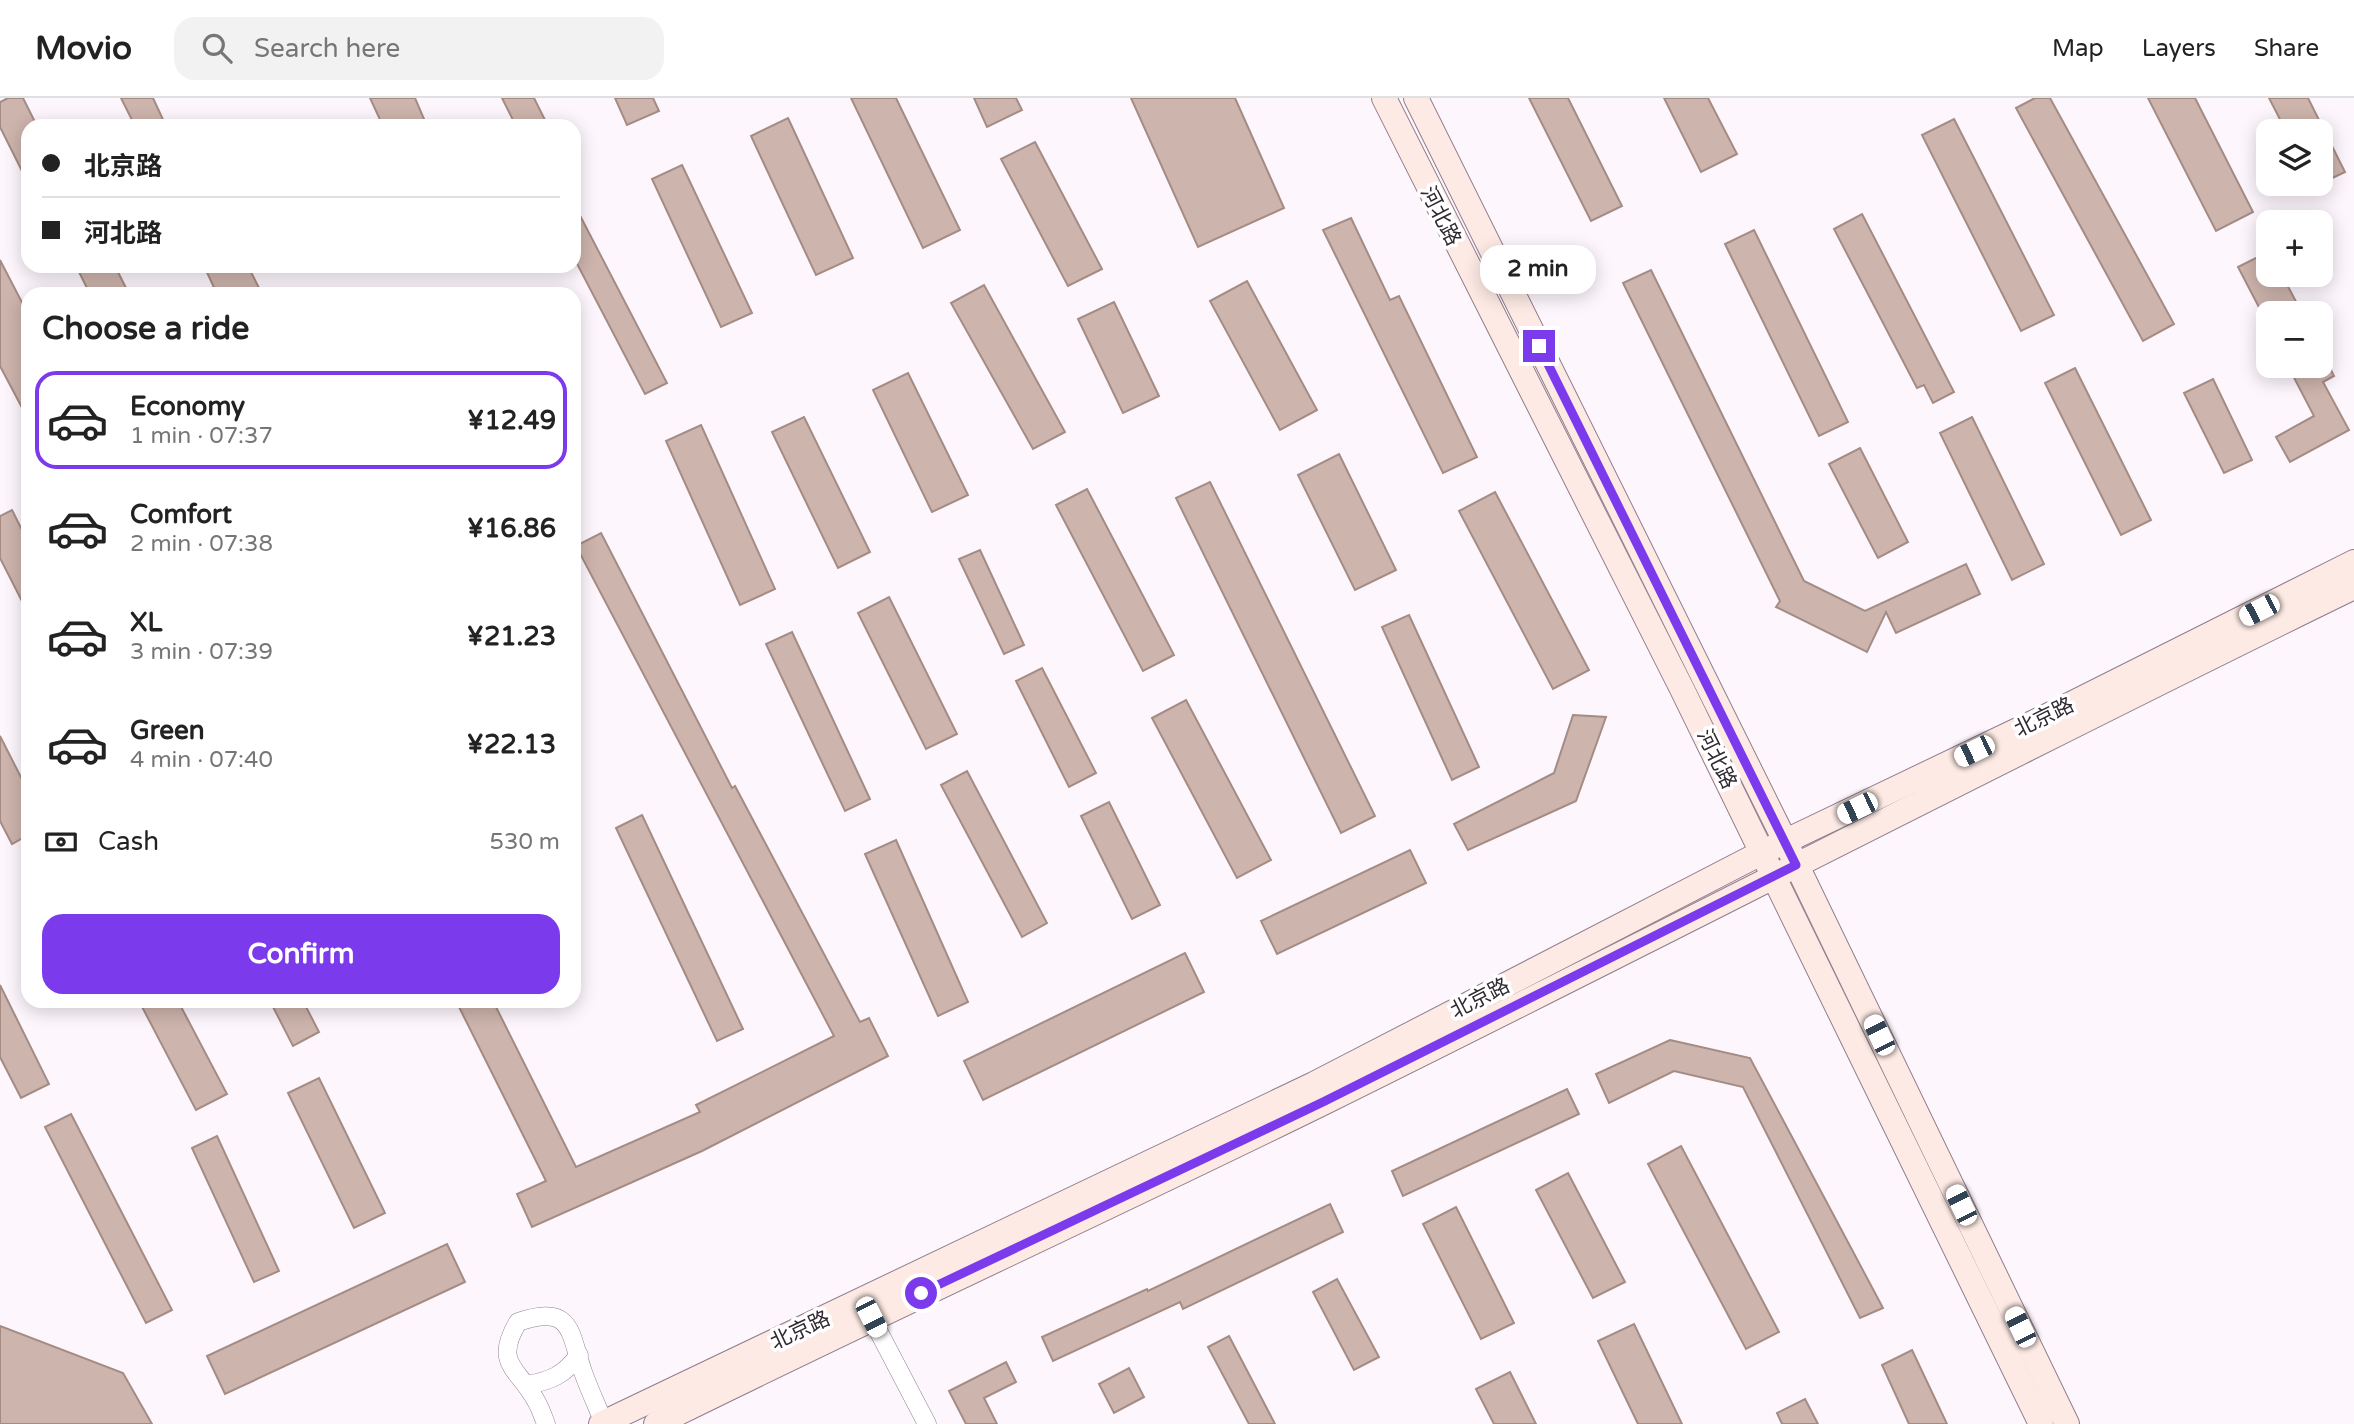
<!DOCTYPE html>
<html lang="en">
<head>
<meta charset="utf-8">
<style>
  :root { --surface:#fff; --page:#f2f2f2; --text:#222; --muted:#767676; --line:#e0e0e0; --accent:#7c3aed }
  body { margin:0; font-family:"Varela Round","Noto Sans SC",sans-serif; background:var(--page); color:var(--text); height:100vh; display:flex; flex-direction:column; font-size:26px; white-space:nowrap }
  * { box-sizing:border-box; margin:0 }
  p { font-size:23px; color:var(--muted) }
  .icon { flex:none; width:38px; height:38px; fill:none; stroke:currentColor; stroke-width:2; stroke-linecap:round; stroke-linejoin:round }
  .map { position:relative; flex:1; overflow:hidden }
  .sheet { position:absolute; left:21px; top:189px; width:560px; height:721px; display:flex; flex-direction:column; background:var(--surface); border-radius:21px; box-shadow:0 4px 18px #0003 }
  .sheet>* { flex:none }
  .hud { position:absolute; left:21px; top:21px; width:560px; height:154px; border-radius:21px; box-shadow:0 4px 18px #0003; display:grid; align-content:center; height:154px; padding:0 21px; background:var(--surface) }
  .tools { position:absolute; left:2256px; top:21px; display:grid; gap:14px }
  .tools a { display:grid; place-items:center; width:77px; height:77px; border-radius:14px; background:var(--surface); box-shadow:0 4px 18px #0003; font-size:35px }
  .end { position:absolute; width:32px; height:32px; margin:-16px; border:9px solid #7c3aed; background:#fff; box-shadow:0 0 0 4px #fff }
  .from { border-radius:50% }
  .bubble { position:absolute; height:49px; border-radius:21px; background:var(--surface); box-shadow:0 4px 18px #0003; font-size:23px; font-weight:700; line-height:49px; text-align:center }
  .car { position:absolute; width:21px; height:42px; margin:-21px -10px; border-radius:9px; box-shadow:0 0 5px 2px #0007; background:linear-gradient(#fff 24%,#345 0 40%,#fff 0 76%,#345 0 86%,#fff 0) }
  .hud b { display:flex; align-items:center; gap:24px; height:66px; font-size:26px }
  .hud b+b { border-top:2px solid var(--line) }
  .hud i { width:18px; height:18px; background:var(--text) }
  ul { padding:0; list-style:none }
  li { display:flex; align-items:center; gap:21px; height:98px; margin:0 14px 10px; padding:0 7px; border:4px solid transparent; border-radius:21px }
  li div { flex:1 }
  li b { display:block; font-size:26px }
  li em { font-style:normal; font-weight:700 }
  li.selected { border-color:var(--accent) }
  li>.icon { width:63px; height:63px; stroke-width:1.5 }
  h2 { padding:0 21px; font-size:32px; line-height:84px }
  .pay { display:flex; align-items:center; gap:18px; height:77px; padding:0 21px; font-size:26px }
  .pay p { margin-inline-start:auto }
  .primary-button { display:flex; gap:14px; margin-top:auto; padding:14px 21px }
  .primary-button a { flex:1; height:80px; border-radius:21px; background:var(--accent); color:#fff; font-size:28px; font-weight:700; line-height:80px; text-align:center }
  header { display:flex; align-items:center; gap:42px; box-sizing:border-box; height:98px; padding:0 35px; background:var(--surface); border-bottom:2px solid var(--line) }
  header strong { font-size:33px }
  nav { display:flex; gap:38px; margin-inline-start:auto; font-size:24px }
  .search { width:490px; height:63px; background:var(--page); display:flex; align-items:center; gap:18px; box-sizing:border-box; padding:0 24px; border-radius:21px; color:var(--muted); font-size:26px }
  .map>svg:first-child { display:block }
</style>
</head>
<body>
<header>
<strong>Movio</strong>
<div class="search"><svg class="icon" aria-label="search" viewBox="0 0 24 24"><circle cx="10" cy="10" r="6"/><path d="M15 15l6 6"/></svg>Search here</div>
<nav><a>Map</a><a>Layers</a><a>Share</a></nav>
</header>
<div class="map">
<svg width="2354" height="1326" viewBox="0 0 2354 1326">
  <rect width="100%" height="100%" fill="#fef6fd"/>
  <g fill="#cdb4ac" stroke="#a48c85" stroke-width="2">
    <path d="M8,0H23L37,28H28V85L0,29V4Z"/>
    <path d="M121,0H153L166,28H135Z"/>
    <path d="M370,0H415L427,28H383Z"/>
    <path d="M502,0H534L548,28H516Z"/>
    <path d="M615,0H653L659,13L627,27Z"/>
    <path d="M851,0H896L960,132L923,150Z"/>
    <path d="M974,0H1016L1022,12L987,29Z"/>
    <path d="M1131,0H1235L1284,110L1198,149Z"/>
    <path d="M1529,0H1568L1622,108L1591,123Z"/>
    <path d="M1664,0H1708L1737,56L1701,74Z"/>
    <path d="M2035,0H2050L2174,226L2143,243L2016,10Z"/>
    <path d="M2148,0H2195L2253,114L2216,133Z"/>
    <path d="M2269,0H2308L2345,74L2320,86V33H2286Z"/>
    <path d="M788,20L853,160L816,177L751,38Z"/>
    <path d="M1954,21L2054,217L2021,233L1922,37Z"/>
    <path d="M1035,44L1102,171L1068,188L1001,61Z"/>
    <path d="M682,67L752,215L721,229L652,81Z"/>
    <path d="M574,106L667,285L645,296L574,160Z"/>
    <path d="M1862,116L1954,294L1933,305L1924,287L1917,290L1834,131Z"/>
    <path d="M1351,120L1390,202L1399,198L1477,359L1443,375L1323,132Z"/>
    <path d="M1754,132L1848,324L1819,338L1725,146Z"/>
    <path d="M2268,154V177H2282L2302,215H2262L2238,169Z"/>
    <path d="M0,162L28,216V321L0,268Z"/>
    <path d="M76,168H115L129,196H90Z"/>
    <path d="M204,168H248L262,196H217Z"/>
    <path d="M1651,172L1804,483L1865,513L1966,466L1980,496L1896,535L1886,514L1867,554L1776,509L1780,503L1623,185Z"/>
    <path d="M1247,183L1317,312L1280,332L1210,203Z"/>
    <path d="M984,187L1065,334L1033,351L951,205Z"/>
    <path d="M1114,204L1159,298L1123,315L1078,221Z"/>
    <path d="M2288,268H2329L2334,278L2323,284L2349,332L2290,364L2276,339L2314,318Z"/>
    <path d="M2075,270L2151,422L2121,437L2045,285Z"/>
    <path d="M908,275L968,397L932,414L873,292Z"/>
    <path d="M2213,281L2252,362L2224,375L2184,295Z"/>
    <path d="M804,319L870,454L838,470L772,334Z"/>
    <path d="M1972,319L2044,466L2012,482L1940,335Z"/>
    <path d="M701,327L775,491L740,507L666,343Z"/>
    <path d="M1860,350L1908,444L1878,460L1829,366Z"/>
    <path d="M1339,356L1396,472L1355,492L1298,377Z"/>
    <path d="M1210,384L1375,718L1341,735L1176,400Z"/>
    <path d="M1087,391L1174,557L1143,573L1056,407Z"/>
    <path d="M1495,394L1589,572L1553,591L1459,413Z"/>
    <path d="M12,412L28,444V515L0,460V418Z"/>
    <path d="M601,435L732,690L735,688L860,924L869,920L888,958L702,1053L532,1129L517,1096L546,1083L456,903H493L576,1069L700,1014L696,1007L834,938L576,448Z"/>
    <path d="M980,452L1024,547L1004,556L959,461Z"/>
    <path d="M889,499L957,636L926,651L858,515Z"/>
    <path d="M1409,517L1479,669L1452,682L1382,529Z"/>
    <path d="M792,534L870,701L845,713L766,546Z"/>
    <path d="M1042,570L1096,675L1069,689L1016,583Z"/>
    <path d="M1186,602L1271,762L1237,780L1152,620Z"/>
    <path d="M1573,617L1606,619L1576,703L1468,752L1454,726L1554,675Z"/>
    <path d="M0,638L28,693V737L12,746L0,723Z"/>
    <path d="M967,673L1047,825L1022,839L941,687Z"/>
    <path d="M1109,704L1160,807L1132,821L1081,718Z"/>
    <path d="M642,717L743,931L717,943L616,730Z"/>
    <path d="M896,742L968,904L938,918L865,756Z"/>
    <path d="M1410,752L1426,785L1277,856L1261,823Z"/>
    <path d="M1185,855L1204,894L983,1002L964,963Z"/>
    <path d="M0,887L49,986L21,1000L0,959Z"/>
    <path d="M139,903H178L227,996L196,1012Z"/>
    <path d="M270,903H303L319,934L293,948Z"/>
    <path d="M1670,942L1750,960L1883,1210L1860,1220L1743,989L1674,973L1609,1005L1596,976Z"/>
    <path d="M319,980L385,1115L354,1130L288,995Z"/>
    <path d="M1567,991L1579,1016L1403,1098L1392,1073Z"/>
    <path d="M71,1016L172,1212L146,1225L45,1029Z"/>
    <path d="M217,1038L279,1173L254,1184L192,1050Z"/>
    <path d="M1681,1048L1779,1234L1746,1251L1648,1066Z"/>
    <path d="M1568,1075L1625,1184L1593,1200L1536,1092Z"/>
    <path d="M1330,1106L1343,1134L1183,1211L1180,1204L1053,1263L1042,1239L1147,1191L1148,1193Z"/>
    <path d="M1456,1109L1514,1225L1481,1241L1423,1126Z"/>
    <path d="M447,1146L465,1184L225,1296L207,1258Z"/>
    <path d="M1337,1181L1379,1259L1354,1272L1313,1194Z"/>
    <path d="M1634,1226L1682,1326H1638L1598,1243Z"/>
    <path d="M0,1228L123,1275L152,1326H0Z"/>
    <path d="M1229,1238L1275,1326H1249L1208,1249Z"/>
    <path d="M1912,1252L1947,1326H1909L1882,1267Z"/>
    <path d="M1006,1264L1016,1284L984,1300L997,1326H966L949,1293Z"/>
    <path d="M1129,1270L1144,1299L1114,1315L1099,1286Z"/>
    <path d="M1510,1274L1536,1326H1494L1476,1291Z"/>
    <path d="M1805,1301L1818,1326H1782L1777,1315Z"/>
  </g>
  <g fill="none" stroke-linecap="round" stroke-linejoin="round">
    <g stroke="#8f7e8e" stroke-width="19">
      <g id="street">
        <path d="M871,1219L927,1326"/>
        <path d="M526,1287C551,1283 564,1277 579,1257"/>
        <path d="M546,1326C543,1318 540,1309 535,1301C518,1270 493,1266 518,1224C573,1206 569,1233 583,1274C589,1291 597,1308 604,1325"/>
      </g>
    </g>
    <g stroke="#8f7e8e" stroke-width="26">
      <g id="secondary">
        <path d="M1384,0L1682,591L2041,1326"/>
        <path d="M1416,0L1786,745L2067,1326"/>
        <path d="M601,1326L1314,986L1763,754L2045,619L2354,464"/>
        <path d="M656,1326C878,1216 1103,1113 1325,1004C1669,834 2009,657 2354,489"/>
      </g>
    </g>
    <use href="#street" stroke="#fff" stroke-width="18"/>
    <use href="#secondary" stroke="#fdeae4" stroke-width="24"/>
  </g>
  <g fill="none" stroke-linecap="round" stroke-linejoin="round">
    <path stroke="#7c3aed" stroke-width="9" d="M921,1195L1323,1004L1796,767L1539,248"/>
  </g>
  <g text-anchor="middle" stroke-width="7" stroke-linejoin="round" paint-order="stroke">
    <g font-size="21" fill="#302930" stroke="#fff">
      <text transform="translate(1441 118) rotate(63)" y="7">河北路</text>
      <text transform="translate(2044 619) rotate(-26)" y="7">北京路</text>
      <text transform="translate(1717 661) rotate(64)" y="7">河北路</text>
      <text transform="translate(1480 900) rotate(-27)" y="7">北京路</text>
      <text transform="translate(800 1232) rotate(-25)" y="7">北京路</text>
    </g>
  </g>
</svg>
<div class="tools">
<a><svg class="icon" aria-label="layers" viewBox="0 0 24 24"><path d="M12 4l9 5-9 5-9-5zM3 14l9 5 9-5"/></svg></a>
<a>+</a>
<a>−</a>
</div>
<i class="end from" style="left:921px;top:1195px"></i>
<i class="end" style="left:1539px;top:248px"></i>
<div class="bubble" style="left:1480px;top:147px;width:116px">2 min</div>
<i class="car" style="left:2259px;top:512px;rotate:243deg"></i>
<i class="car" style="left:1974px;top:653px;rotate:244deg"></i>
<i class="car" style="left:1857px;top:710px;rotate:244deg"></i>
<i class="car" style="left:1879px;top:937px;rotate:334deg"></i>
<i class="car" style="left:1961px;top:1107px;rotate:334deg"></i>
<i class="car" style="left:871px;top:1219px;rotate:153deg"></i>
<i class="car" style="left:2020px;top:1229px;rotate:334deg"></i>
<div class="hud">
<b><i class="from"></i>北京路</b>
<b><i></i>河北路</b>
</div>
<section class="sheet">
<h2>Choose a ride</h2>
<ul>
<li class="selected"><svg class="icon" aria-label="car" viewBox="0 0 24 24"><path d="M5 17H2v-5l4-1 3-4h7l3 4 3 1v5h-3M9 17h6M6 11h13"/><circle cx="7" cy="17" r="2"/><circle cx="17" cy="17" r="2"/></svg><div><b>Economy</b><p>1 min · 07:37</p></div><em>¥12.49</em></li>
<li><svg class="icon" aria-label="car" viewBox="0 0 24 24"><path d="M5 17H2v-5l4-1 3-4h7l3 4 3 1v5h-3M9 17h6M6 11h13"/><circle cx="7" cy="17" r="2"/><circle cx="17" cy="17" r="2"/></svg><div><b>Comfort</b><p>2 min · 07:38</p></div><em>¥16.86</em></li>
<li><svg class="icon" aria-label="car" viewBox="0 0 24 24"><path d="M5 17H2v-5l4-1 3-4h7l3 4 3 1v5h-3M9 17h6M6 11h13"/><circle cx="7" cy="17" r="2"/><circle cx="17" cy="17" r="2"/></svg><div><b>XL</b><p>3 min · 07:39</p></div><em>¥21.23</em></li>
<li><svg class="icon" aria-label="car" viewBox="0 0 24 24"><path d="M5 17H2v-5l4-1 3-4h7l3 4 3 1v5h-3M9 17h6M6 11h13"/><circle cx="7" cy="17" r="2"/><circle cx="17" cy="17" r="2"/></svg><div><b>Green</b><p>4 min · 07:40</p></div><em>¥22.13</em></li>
</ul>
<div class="pay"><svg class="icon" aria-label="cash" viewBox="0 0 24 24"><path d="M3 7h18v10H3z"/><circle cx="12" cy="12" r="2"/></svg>Cash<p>530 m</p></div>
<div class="primary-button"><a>Confirm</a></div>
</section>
</div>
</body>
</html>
